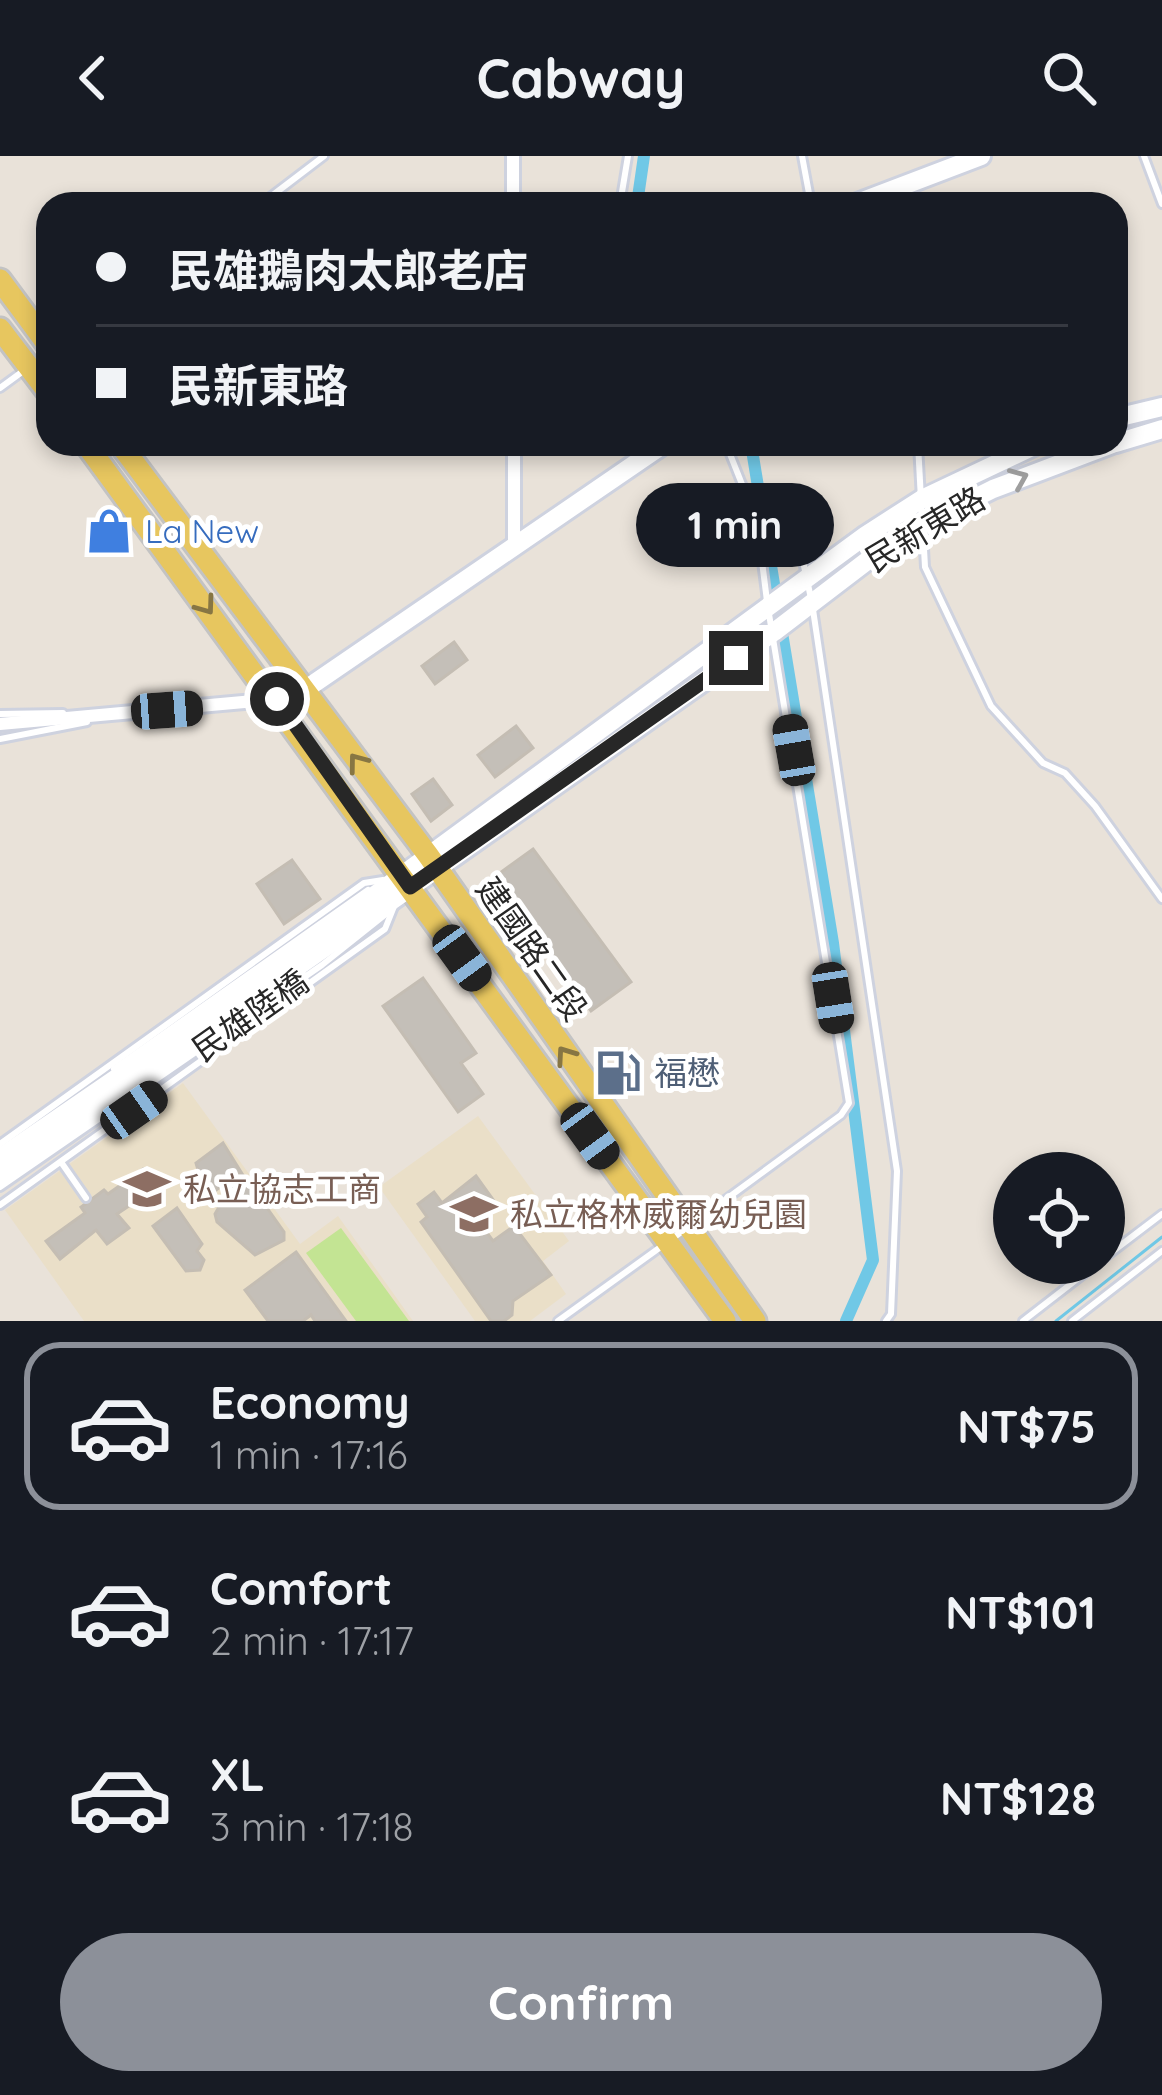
<!DOCTYPE html>
<html lang="en">
<head>
<meta charset="utf-8">
<style>
  :root { --surface:#171b24; --page:#242831; --text:#f1f3f6; --muted:#9ea1a6; --line:#363941; --accent:#8c9099 }
  body { margin:0; font-family:Quicksand,"Noto Sans TC",sans-serif; background:var(--page); color:var(--text); height:100vh; display:flex; flex-direction:column; font-size:45px; white-space:nowrap }
  * { box-sizing:border-box; margin:0 }
  p { font-size:39px; color:var(--muted) }
  .icon { flex:none; width:66px; height:66px; fill:none; stroke:currentColor; stroke-width:2; stroke-linecap:round; stroke-linejoin:round }
  .map { position:relative; height:1165px; overflow:hidden }
  .details { display:flex; flex-direction:column; background:var(--surface); flex:1 }
  .details>* { flex:none }
  .guide { position:absolute; left:36px; top:36px; width:1092px; height:264px; border-radius:36px; box-shadow:0 6px 18px #0003; display:grid; align-content:center; height:264px; padding:0 60px; background:var(--surface) }
  .buttons { position:absolute; left:993px; top:996px; display:grid; gap:24px }
  .buttons a { display:grid; place-items:center; width:132px; height:132px; border-radius:50%; background:var(--surface); box-shadow:0 6px 18px #0003; font-size:60px }
  .end { position:absolute; width:54px; height:54px; margin:-27px; border:15px solid #272727; background:#fff; box-shadow:0 0 0 6px #fff }
  .from { border-radius:50% }
  .bubble { position:absolute; height:84px; border-radius:42px; background:var(--surface); box-shadow:0 6px 18px #0003; font-size:39px; font-weight:700; line-height:84px; text-align:center }
  .car { position:absolute; width:36px; height:72px; margin:-36px -18px; border-radius:15px; box-shadow:0 0 9px 3px #0007; background:linear-gradient(#222 24%,#8ab4d8 0 40%,#222 0 76%,#8ab4d8 0 86%,#222 0) }
  .guide b { display:flex; align-items:center; gap:42px; height:114px; font-size:45px }
  .guide b+b { border-top:3px solid var(--line) }
  .guide i { width:30px; height:30px; background:var(--text) }
  ul { padding:21px 0 0; list-style:none }
  li { display:flex; align-items:center; gap:36px; height:168px; margin:0 24px 18px; padding:0 36px; border:6px solid transparent; border-radius:36px }
  li div { flex:1 }
  li b { display:block; font-size:45px }
  li em { font-style:normal; font-weight:700 }
  li.on { border-color:var(--accent) }
  li>.icon { width:108px; height:108px; stroke-width:1.5 }
  .action { display:flex; gap:24px; margin-top:auto; padding:24px 60px }
  .action a { flex:1; height:138px; border-radius:72px; background:var(--accent); color:#fff; font-size:48px; font-weight:700; line-height:138px; text-align:center }
  header { display:flex; justify-content:space-between; align-items:center; height:156px; padding:0 60px; background:var(--surface); font-size:54px; font-weight:700 }
  .map>svg:first-child { display:block }
</style>
</head>
<body>
<header><svg class="icon" aria-label="back" viewBox="0 0 24 24"><path d="M15 5l-7 7 7 7"/></svg>Cabway<svg class="icon" aria-label="search" viewBox="0 0 24 24"><circle cx="10" cy="10" r="6"/><path d="M15 15l6 6"/></svg></header>
<div class="map">
<svg width="1162" height="1165" viewBox="0 0 1162 1165">
  <rect width="100%" height="100%" fill="#e9e2d9"/>
  <g fill="#eadfc8">
    <path d="M183,927L300,1088L338,1060L413,1165H84L5,1054Z"/>
    <path d="M478,960L569,1085L543,1105L566,1138L530,1165H475L379,1031Z"/>
  </g>
  <path fill="#c3e493" d="M341,1072L409,1165H356L306,1097Z"/>
  <g fill="none" stroke-linecap="round" stroke-linejoin="round">
    <path stroke="#70c8e6" stroke-width="3" d="M1056,1165L1162,1081"/>
    <g stroke="#70c8e6" stroke-width="12">
      <path d="M637,48L644,0"/>
      <path d="M751,288L833,787L873,1104L846,1165"/>
    </g>
  </g>
  <g fill="#c4bfb8" stroke="#c4bdb3" stroke-width="3">
    <path d="M454,486L467,504L435,528L422,510Z"/>
    <path d="M516,570L533,592L495,621L478,599Z"/>
    <path d="M433,623L452,649L431,665L412,638Z"/>
    <path d="M533,693L631,826L591,855L493,722Z"/>
    <path d="M292,704L320,743L284,768L257,728Z"/>
    <path d="M423,822L476,897L461,907L483,938L458,956L383,850Z"/>
    <path d="M223,987L246,1024L257,1028L260,1042L284,1076V1084L255,1099L217,1066L215,1058L239,1016L211,1038L201,1024L196,1007Z"/>
    <path d="M143,1013L157,1031L117,1058L129,1072L107,1088L96,1074L60,1103L46,1085L85,1057L81,1051L104,1034L108,1038Z"/>
    <path d="M476,1020L499,1052L479,1066L493,1085L514,1070L551,1119L513,1145L512,1159L504,1165H491L421,1066L427,1061L418,1048L434,1036L442,1047Z"/>
    <path d="M177,1052L202,1088L197,1095L204,1104L200,1114L186,1115L153,1070Z"/>
    <path d="M296,1096L346,1165H315L311,1159L303,1165H268L245,1134Z"/>
  </g>
  <g fill="none" stroke-linecap="round" stroke-linejoin="round">
    <g stroke="#ced2df" stroke-width="12">
      <g id="lane">
        <path d="M802,0L811,48"/>
        <path d="M1144,0L1162,48"/>
        <path d="M261,48L324,0"/>
        <path d="M620,48L628,0"/>
        <path d="M0,232L26,213"/>
        <path d="M726,288L757,366L767,445"/>
        <path d="M918,288L922,362"/>
        <path d="M788,336L812,447L897,1015L891,1158L886,1165"/>
        <path d="M923,375L925,411L991,550L1043,607L1065,617L1095,650L1162,743"/>
        <path d="M0,558L63,557"/>
        <path d="M0,583L87,566"/>
        <path d="M114,913L368,734"/>
        <path d="M0,988L364,727L383,724"/>
        <path d="M61,1006L86,1042"/>
        <path d="M0,1031L322,809L386,758"/>
        <path d="M0,1049L385,773L395,748"/>
        <path d="M673,1082L841,959L849,947L769,458"/>
        <path d="M1104,1102L1162,1058"/>
        <path d="M558,1165L662,1090"/>
        <path d="M1023,1165L1098,1107"/>
        <path d="M1072,1165L1162,1095"/>
      </g>
    </g>
    <g stroke="#ced2df" stroke-width="18">
      <g id="street">
        <path d="M513,0V48"/>
        <path d="M514,288V391"/>
        <path d="M0,568L277,543L303,535"/>
      </g>
    </g>
    <g stroke="#ced2df" stroke-width="24">
      <g id="secondary">
        <path d="M855,48L981,0"/>
        <path d="M1116,262L1162,251"/>
        <path d="M1116,287L1162,273"/>
        <path d="M303,535L664,288"/>
        <path d="M0,1002L255,827L866,379L922,343L1038,288"/>
        <path d="M0,1020L774,476L901,379L993,333L1112,288"/>
      </g>
    </g>
    <g stroke="#c3c3c3" stroke-width="27">
      <g id="primary">
        <path d="M0,124L48,189"/>
        <path d="M0,173L48,236"/>
        <path d="M86,288L725,1165"/>
        <path d="M120,288L428,699L755,1165"/>
      </g>
    </g>
    <use href="#lane" stroke="#fff" stroke-width="6"/>
    <use href="#street" stroke="#fff" stroke-width="12"/>
    <use href="#secondary" stroke="#fff" stroke-width="18"/>
    <use href="#primary" stroke="#e7c65f" stroke-width="21"/>
  </g>
  <defs><path id="oneway-chevron" d="M-2-3.5L2.5 0L-2 3.5" fill="none" stroke-width="1.6" stroke-linecap="round" stroke-linejoin="round" transform="scale(3)"/></defs>
  <use stroke="#9e9e9e" href="#oneway-chevron" transform="translate(1019 322) rotate(-23)"/>
  <g stroke="#877643">
    <use href="#oneway-chevron" transform="translate(206 450) rotate(54)"/>
    <use href="#oneway-chevron" transform="translate(357 606) rotate(-127)"/>
    <use href="#oneway-chevron" transform="translate(565 899) rotate(-125)"/>
  </g>
  <g fill="none" stroke-linecap="round" stroke-linejoin="round">
    <path stroke="#272727" stroke-width="15" d="M277,543L410,731L736,502"/>
  </g>
  <defs>
    <g id="shop-bare" transform="scale(3.6)"><path d="M-5-2.5h2.3a2.7 3.5 0 0 1 5.4 0H5L5.5 6h-11ZM-1.5-2.5h3a1.5 2.3 0 0 0-3 0Z" fill="#3f7fe0" stroke="#fff" stroke-width="2.5" paint-order="stroke"/></g>
    <g id="fuel-bare" transform="scale(3.6)"><path d="M-5.5-6h7V0h2V4h1.3V-2.5L3-4.5l.8-.8L6-3V5H2.5V1h-1V6h-7ZM-4.2-4.7v3.2H.2V-4.7Z" fill="#5c6f8a" stroke="#fff" stroke-width="2.5" paint-order="stroke"/></g>
    <g id="school-bare" transform="scale(3.6)"><path d="M0-5L7-2L0 1L-7-2ZM-4 1L0 2.5L4 1V4Q0 6-4 4Z" fill="#8d6e63" stroke="#fff" stroke-width="2.5" paint-order="stroke"/></g>
  </defs>
  <g fill-rule="evenodd">
    <use href="#shop-bare" x="109" y="375"/>
    <use href="#fuel-bare" x="618" y="917"/>
    <use href="#school-bare" x="147" y="1033"/>
    <use href="#school-bare" x="474" y="1058"/>
  </g>
  <g text-anchor="middle" stroke-width="10" stroke-linejoin="round" paint-order="stroke">
    <g font-size="33" fill="#272727" stroke="#fff">
      <text transform="translate(925 373) rotate(-31)" y="12">民新東路</text>
      <text transform="translate(532 793) rotate(55)" y="12">建國路二段</text>
      <text transform="translate(250 859) rotate(-35)" y="12">民雄陸橋</text>
    </g>
    <g font-size="33" fill="#366cbe" stroke="#fff" text-anchor="start">
      <text x="145" y="387">La New</text>
    </g>
    <g font-size="33" fill="#4e5e75" stroke="#fff" text-anchor="start">
      <text x="654" y="929">福懋</text>
    </g>
    <g font-size="33" fill="#785e54" stroke="#fff" text-anchor="start">
      <text x="183" y="1045">私立協志工商</text>
      <text x="510" y="1070">私立格林威爾幼兒園</text>
    </g>
  </g>
</svg>
<div class="buttons">
<a><svg class="icon" aria-label="locate" viewBox="0 0 24 24"><circle cx="12" cy="12" r="6"/><path d="M12 2v4M12 18v4M2 12h4M18 12h4"/></svg></a>
</div>
<i class="end from" style="left:277px;top:543px"></i>
<i class="end" style="left:736px;top:502px"></i>
<div class="bubble" style="left:636px;top:327px;width:198px">1 min</div>
<i class="car" style="left:167px;top:554px;rotate:86deg"></i>
<i class="car" style="left:794px;top:594px;rotate:350deg"></i>
<i class="car" style="left:462px;top:802px;rotate:144deg"></i>
<i class="car" style="left:833px;top:842px;rotate:171deg"></i>
<i class="car" style="left:134px;top:954px;rotate:55deg"></i>
<i class="car" style="left:590px;top:980px;rotate:144deg"></i>
<div class="guide">
<b><i class="from"></i>民雄鵝肉太郎老店</b>
<b><i></i>民新東路</b>
</div>
</div>
<section class="details">
<ul>
<li class="on"><svg class="icon" aria-label="car" viewBox="0 0 24 24"><path d="M5 17H2v-5l4-1 3-4h7l3 4 3 1v5h-3M9 17h6M6 11h13"/><circle cx="7" cy="17" r="2"/><circle cx="17" cy="17" r="2"/></svg><div><b>Economy</b><p>1 min · 17:16</p></div><em>NT$75</em></li>
<li><svg class="icon" aria-label="car" viewBox="0 0 24 24"><path d="M5 17H2v-5l4-1 3-4h7l3 4 3 1v5h-3M9 17h6M6 11h13"/><circle cx="7" cy="17" r="2"/><circle cx="17" cy="17" r="2"/></svg><div><b>Comfort</b><p>2 min · 17:17</p></div><em>NT$101</em></li>
<li><svg class="icon" aria-label="car" viewBox="0 0 24 24"><path d="M5 17H2v-5l4-1 3-4h7l3 4 3 1v5h-3M9 17h6M6 11h13"/><circle cx="7" cy="17" r="2"/><circle cx="17" cy="17" r="2"/></svg><div><b>XL</b><p>3 min · 17:18</p></div><em>NT$128</em></li>
</ul>
<div class="action"><a>Confirm</a></div>
</section>
</body>
</html>
